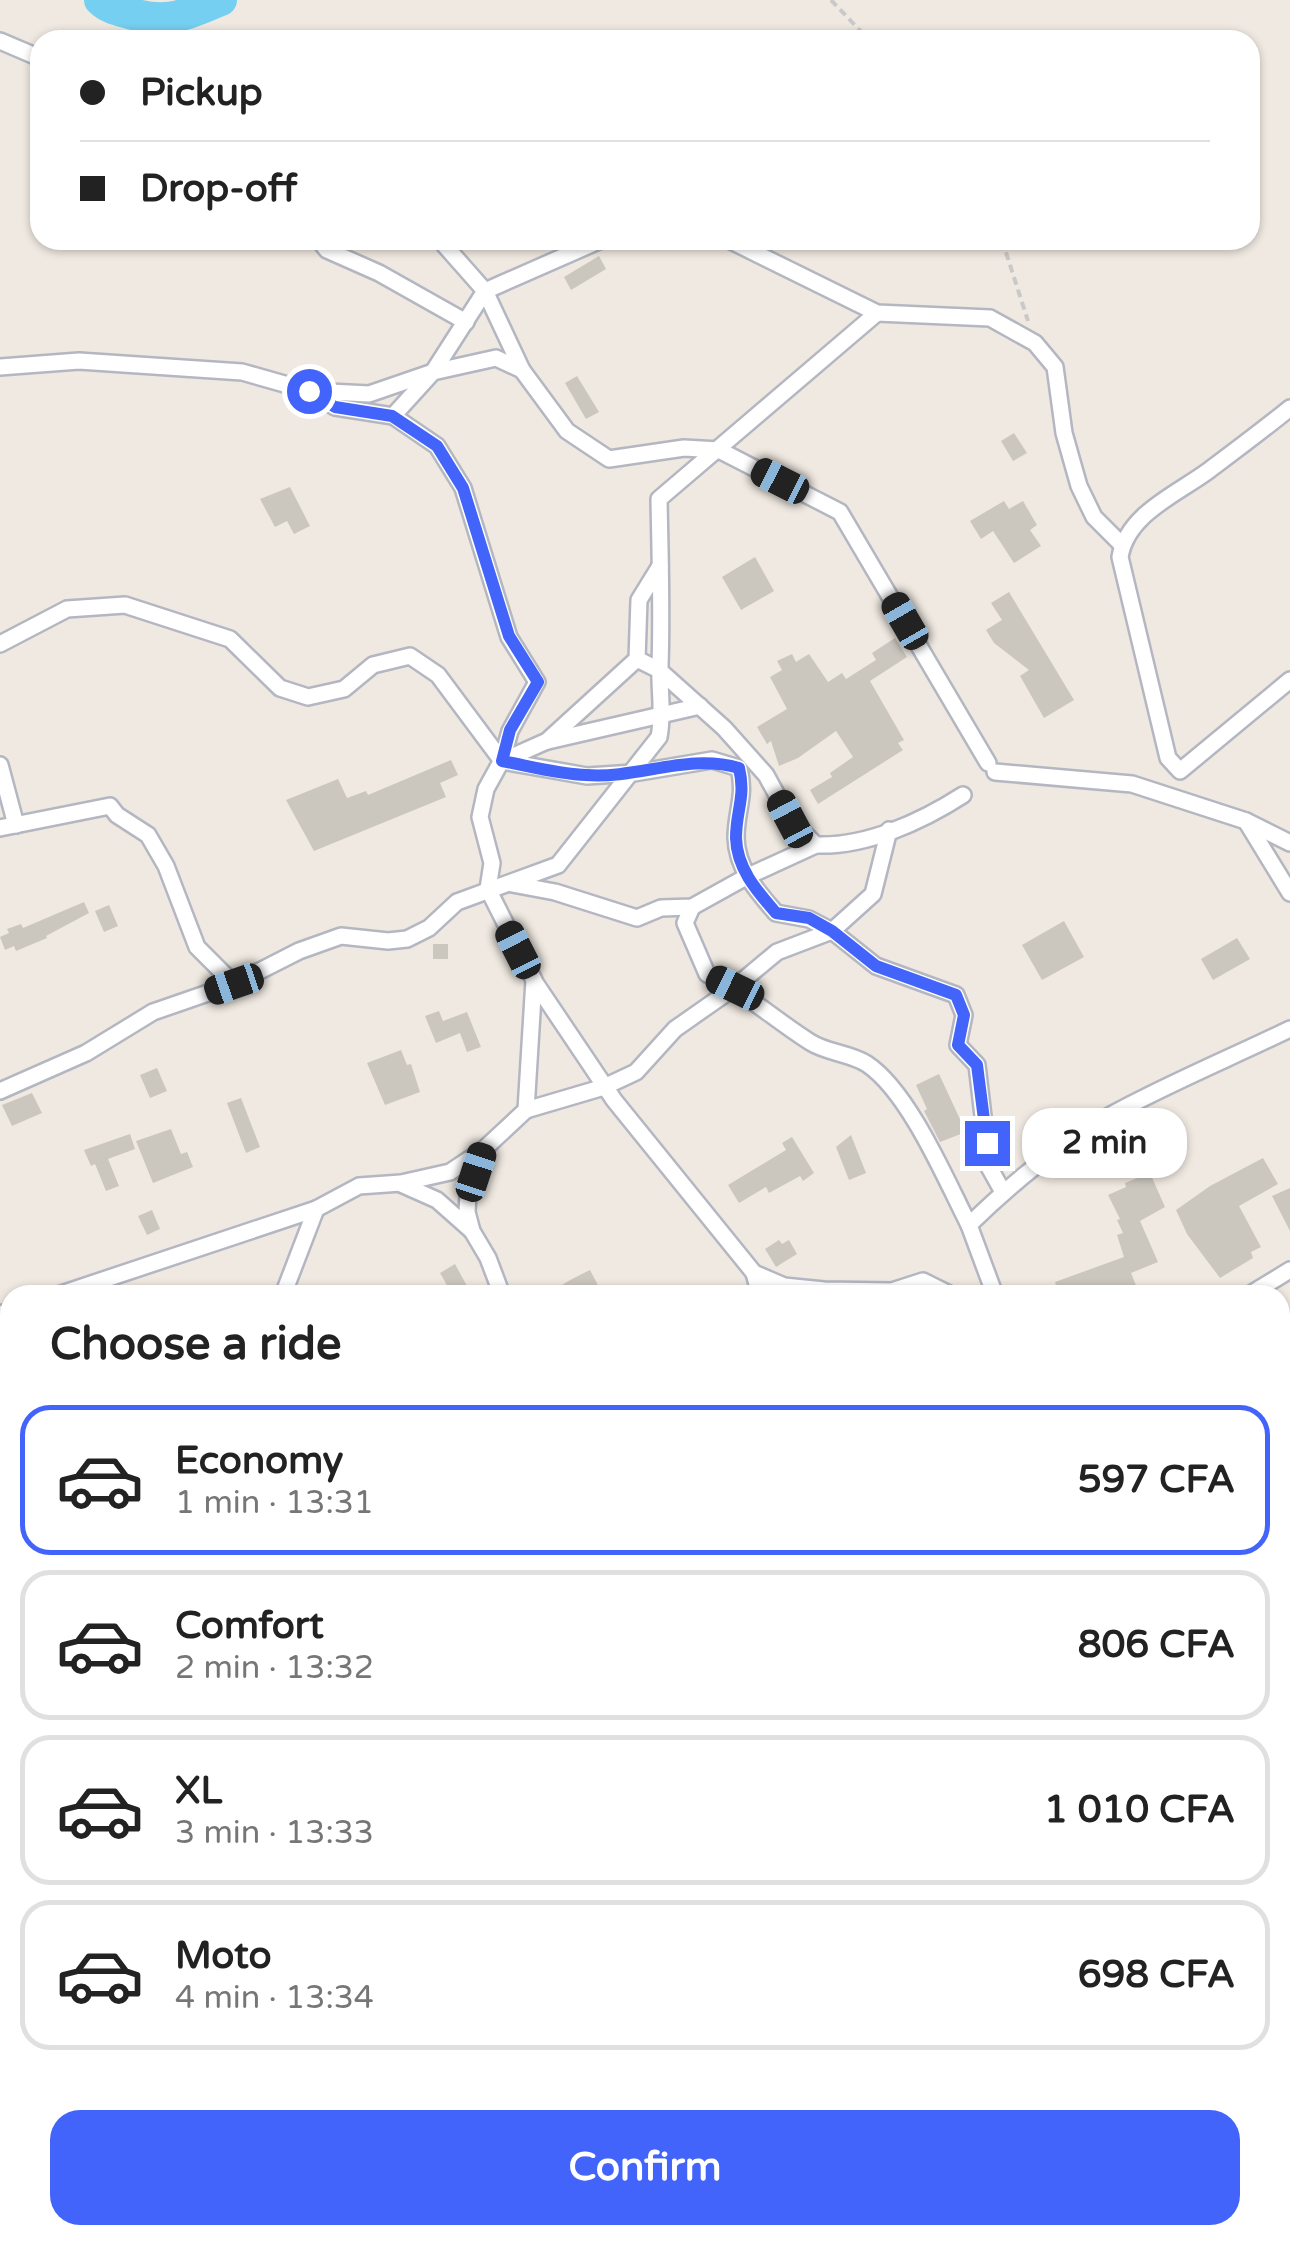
<!DOCTYPE html>
<html lang="en">
<head>
<meta charset="utf-8">
<style>
  :root { --surface:#fff; --page:#f6f6f6; --text:#222; --muted:#767676; --line:#e0e0e0; --accent:#4264fb }
  body { margin:0; font-family:"Varela Round",sans-serif; background:var(--page); color:var(--text); height:100vh; display:flex; flex-direction:column; font-size:38px; white-space:nowrap }
  * { box-sizing:border-box; margin:0 }
  p { font-size:32px; color:var(--muted) }
  .icon { flex:none; width:55px; height:55px; fill:none; stroke:currentColor; stroke-width:2; stroke-linecap:round; stroke-linejoin:round }
  .map { position:relative; flex:1; overflow:hidden }
  .panel { position:absolute; left:0px; top:1285px; width:1290px; height:960px; display:flex; flex-direction:column; background:var(--surface); border-radius:30px 30px 0 0; box-shadow:0 2px 8px #0004 }
  .panel>* { flex:none }
  .guide { position:absolute; left:30px; top:30px; width:1230px; height:220px; border-radius:30px; box-shadow:0 2px 8px #0004; display:grid; align-content:center; height:220px; padding:0 50px; background:var(--surface) }
  .end { position:absolute; width:45px; height:45px; margin:-22px; border:12px solid #4264fb; background:#fff; box-shadow:0 0 0 5px #fff }
  .from { border-radius:50% }
  .bubble { position:absolute; height:70px; border-radius:30px; background:var(--surface); box-shadow:0 2px 8px #0004; font-size:32px; font-weight:700; line-height:70px; text-align:center }
  .car { position:absolute; width:30px; height:60px; margin:-30px -15px; border-radius:12px; box-shadow:0 0 8px 2px #0007; background:linear-gradient(#222 24%,#8ab4d8 0 40%,#222 0 76%,#8ab4d8 0 86%,#222 0) }
  .guide b { display:flex; align-items:center; gap:35px; height:95px; font-size:38px }
  .guide b+b { border-top:2px solid var(--line) }
  .guide i { width:25px; height:25px; background:var(--text) }
  ul { padding:0; list-style:none }
  li { display:flex; align-items:center; gap:30px; height:150px; margin:0 20px 15px; padding:0 30px; border:5px solid var(--line); border-radius:30px }
  li div { flex:1 }
  li b { display:block; font-size:38px }
  li em { font-style:normal; font-weight:700 }
  li.active { border-color:var(--accent) }
  li>.icon { width:90px; height:90px; stroke-width:1.5 }
  h2 { padding:0 50px; font-size:45px; line-height:120px }
  .cta { display:flex; gap:20px; margin-top:auto; padding:20px 50px }
  .cta a { flex:1; height:115px; border-radius:30px; background:var(--accent); color:#fff; font-size:40px; font-weight:700; line-height:115px; text-align:center }
  .map>svg:first-child { display:block }
</style>
</head>
<body>
<div class="map">
<svg width="1290" height="2245" viewBox="0 0 1290 2245">
  <rect width="100%" height="100%" fill="#efe9e1"/>
  <g fill="none" stroke-linecap="round" stroke-linejoin="round">
    <path stroke="#75cff0" stroke-width="32" d="M100,0C108,8 118,10 129,13C168,25 185,15 221,0"/>
  </g>
  <g fill="#cbc7bf">
    <path d="M599,256L606,269L571,290L564,277Z"/>
    <path d="M577,376L599,412L586,419L565,383Z"/>
    <path d="M1014,433L1027,453L1013,461L1001,441Z"/>
    <path d="M290,487L310,526L294,534L287,521L275,527L260,499Z"/>
    <path d="M1004,501L1009,509L1023,501L1037,525L1030,530L1041,546L1014,563L993,531L981,539L970,521Z"/>
    <path d="M755,557L774,591L741,610L722,577Z"/>
    <path d="M1009,592L1074,700L1044,718L1020,676L1029,670L994,643L986,630L1002,620L991,603Z"/>
    <path d="M895,638L907,657L870,681L904,740L898,743L903,750L818,804L810,790L832,777L830,773L853,757L836,731L798,758L779,766L771,741L767,744L757,727L787,709L770,677L782,670L777,661L792,654L796,662L809,654L828,682L842,673L846,679L876,660L872,653Z"/>
    <path d="M451,760L458,775L440,783L446,797L314,851L286,800L338,779L347,798L366,791L368,795Z"/>
    <path d="M84,902L89,913L46,936L47,938L16,951L14,946L5,950L0,937L9,933L7,929L21,924L23,928Z"/>
    <path d="M109,905L118,926L104,932L95,911Z"/>
    <path d="M1064,921L1084,957L1042,980L1022,945Z"/>
    <path d="M1237,938L1250,959L1213,980L1201,959Z"/>
    <rect x="433" y="944" width="15" height="15"/>
    <path d="M439,1011L443,1021L467,1012L481,1047L467,1052L460,1033L436,1043L425,1016Z"/>
    <path d="M401,1050L407,1065L411,1064L420,1092L385,1105L367,1063Z"/>
    <path d="M157,1068L167,1091L150,1098L140,1075Z"/>
    <path d="M939,1074L966,1132L940,1142L924,1111L927,1109L916,1085Z"/>
    <path d="M32,1093L42,1113L12,1126L2,1105Z"/>
    <path d="M241,1098L260,1147L246,1153L227,1103Z"/>
    <path d="M171,1129L181,1154L187,1152L193,1167L153,1183L136,1141Z"/>
    <path d="M130,1134L135,1149L108,1159L119,1186L106,1191L95,1164L91,1166L84,1150Z"/>
    <path d="M851,1135L866,1173L849,1180L836,1147Z"/>
    <path d="M792,1137L814,1173L803,1181L800,1176L769,1193L766,1187L739,1203L728,1185L786,1150L782,1143Z"/>
    <path d="M1263,1158L1278,1184L1239,1206L1261,1247L1251,1252L1253,1258L1220,1278L1187,1234L1176,1210L1210,1186Z"/>
    <path d="M1150,1173L1165,1207L1140,1221L1158,1262L1131,1273L1137,1288L1118,1295H1059L1055,1282L1124,1257L1117,1235L1123,1233L1117,1220L1120,1219L1108,1195L1126,1187L1125,1183Z"/>
    <path d="M1290,1188V1231L1272,1196Z"/>
    <path d="M152,1210L160,1229L147,1235L138,1216Z"/>
    <path d="M779,1240L782,1244L789,1240L797,1254L776,1267L765,1249Z"/>
    <path d="M455,1264L467,1286L452,1294L440,1273Z"/>
    <path d="M590,1270L603,1295H545L572,1279Z"/>
  </g>
  <g fill="none" stroke-linecap="round" stroke-linejoin="round">
    <g stroke="#b4b7c1" stroke-width="20">
      <g id="minor">
        <path d="M0,41L40,58"/>
        <path d="M319,240L327,250L379,273L466,322"/>
        <path d="M440,240L485,291L522,370"/>
        <path d="M729,240L877,313L990,318L1035,343L1055,367L1064,433L1079,486L1094,517L1122,545"/>
        <path d="M0,367L79,361L242,372L309,391L369,394L433,372L485,291L601,240"/>
        <path d="M309,391L335,407L393,416L437,446L463,488L509,637L537,682L510,731L502,760L486,789L480,817L492,863L488,889L534,980L526,1110L483,1150L468,1194L467,1212L472,1231L488,1258L502,1295"/>
        <path d="M1290,408C1263,430 1236,450 1208,471C1177,494 1127,514 1120,557L1168,758L1180,771L1290,680"/>
        <path d="M393,416L433,372L496,358L522,370L567,431L609,459L684,448L719,450L840,512L988,763"/>
        <path d="M0,644L67,609L125,605L230,639L280,688L308,697L344,689L373,665L410,656L438,675L502,761L587,776L634,773L712,760L739,768C746,797 736,810 736,838C737,869 757,891 776,913L809,919L832,931L876,966L956,995L964,1015L958,1045L977,1065L989,1167L1003,1192"/>
        <path d="M637,659L659,670L724,728L766,775L790,819L816,845C866,847 921,822 963,795"/>
        <path d="M548,741L700,706"/>
        <path d="M502,761L547,741L637,659L639,600L660,566"/>
        <path d="M0,765L16,825"/>
        <path d="M995,772L1132,784L1246,821L1290,843"/>
        <path d="M1246,821L1290,893"/>
        <path d="M0,828L110,806L117,815L148,835L166,866L197,947L234,984"/>
        <path d="M512,884L555,892L637,918L661,908L692,907L746,877L816,845"/>
        <path d="M692,907L685,923L707,974C745,992 775,1020 810,1042C827,1053 850,1053 867,1064C909,1092 946,1180 969,1225"/>
        <path d="M534,981L614,1100L754,1273L784,1286L824,1290L892,1291L923,1281L951,1295"/>
        <path d="M0,1091L86,1053L153,1012L234,984L299,951L341,936L388,941L407,939L429,928L457,902L558,865L659,737C664,712 659,691 660,666C662,610 660,555 659,499L877,313"/>
        <path d="M526,1110L604,1087L636,1072L675,1029L735,987L777,952L832,931L873,894L889,830"/>
        <path d="M401,1184L437,1200L472,1231"/>
        <path d="M754,1273L760,1295"/>
        <path d="M58,1295L316,1209L359,1186L401,1183L450,1172L483,1150"/>
        <path d="M283,1295L316,1209"/>
        <path d="M995,1295L969,1225C1011,1184 1058,1145 1109,1116C1167,1084 1230,1058 1290,1029"/>
        <path d="M1249,1295L1290,1270"/>
        <path d="M0,1314L10,1311"/>
        <path d="M1280,1507L1290,1501"/>
        <path d="M0,1556L10,1548"/>
        <path d="M0,1579L10,1589"/>
        <path d="M1280,1616H1290"/>
        <path d="M0,1647L10,1659"/>
        <path d="M1280,1753L1290,1767"/>
        <path d="M0,1841L10,1834"/>
        <path d="M0,2020L10,2034"/>
        <path d="M0,2082L10,2073"/>
        <path d="M1280,2122L1290,2116"/>
        <path d="M106,2235L112,2245"/>
        <path d="M614,2235L617,2245"/>
        <path d="M548,2245L562,2235"/>
      </g>
    </g>
    <g stroke="#c9c9c9" stroke-width="4" stroke-dasharray="8 5" stroke-linecap="butt">
      <path d="M831,0L869,40"/>
      <path d="M1002,240L1028,321"/>
    </g>
    <use href="#minor" stroke="#fff" stroke-width="15"/>
  </g>
  <g fill="none" stroke-linecap="round" stroke-linejoin="round">
    <path stroke="#4264fb" stroke-width="12" d="M309,391L335,407L392,416L437,446L463,488L509,636L538,682L510,730L502,761C529,766 558,774 586,775C639,779 687,753 739,768C746,797 736,810 736,838C737,869 757,891 776,913L809,918L832,931L876,966L956,995L964,1015L958,1045L977,1065L987,1143"/>
  </g>
</svg>
<i class="end from" style="left:309px;top:391px"></i>
<i class="end" style="left:987px;top:1143px"></i>
<div class="bubble" style="left:1022px;top:1108px;width:165px">2 min</div>
<i class="car" style="left:780px;top:481px;rotate:297deg"></i>
<i class="car" style="left:905px;top:621px;rotate:330deg"></i>
<i class="car" style="left:790px;top:819px;rotate:332deg"></i>
<i class="car" style="left:518px;top:950px;rotate:333deg"></i>
<i class="car" style="left:234px;top:984px;rotate:251deg"></i>
<i class="car" style="left:735px;top:988px;rotate:296deg"></i>
<i class="car" style="left:476px;top:1172px;rotate:18deg"></i>
<div class="guide">
<b><i class="from"></i>Pickup</b>
<b><i></i>Drop-off</b>
</div>
<section class="panel">
<h2>Choose a ride</h2>
<ul>
<li class="active"><svg class="icon" aria-label="car" viewBox="0 0 24 24"><path d="M5 17H2v-5l4-1 3-4h7l3 4 3 1v5h-3M9 17h6M6 11h13"/><circle cx="7" cy="17" r="2"/><circle cx="17" cy="17" r="2"/></svg><div><b>Economy</b><p>1 min · 13:31</p></div><em>597 CFA</em></li>
<li><svg class="icon" aria-label="car" viewBox="0 0 24 24"><path d="M5 17H2v-5l4-1 3-4h7l3 4 3 1v5h-3M9 17h6M6 11h13"/><circle cx="7" cy="17" r="2"/><circle cx="17" cy="17" r="2"/></svg><div><b>Comfort</b><p>2 min · 13:32</p></div><em>806 CFA</em></li>
<li><svg class="icon" aria-label="car" viewBox="0 0 24 24"><path d="M5 17H2v-5l4-1 3-4h7l3 4 3 1v5h-3M9 17h6M6 11h13"/><circle cx="7" cy="17" r="2"/><circle cx="17" cy="17" r="2"/></svg><div><b>XL</b><p>3 min · 13:33</p></div><em>1 010 CFA</em></li>
<li><svg class="icon" aria-label="car" viewBox="0 0 24 24"><path d="M5 17H2v-5l4-1 3-4h7l3 4 3 1v5h-3M9 17h6M6 11h13"/><circle cx="7" cy="17" r="2"/><circle cx="17" cy="17" r="2"/></svg><div><b>Moto</b><p>4 min · 13:34</p></div><em>698 CFA</em></li>
</ul>
<div class="cta"><a>Confirm</a></div>
</section>
</div>
</body>
</html>
